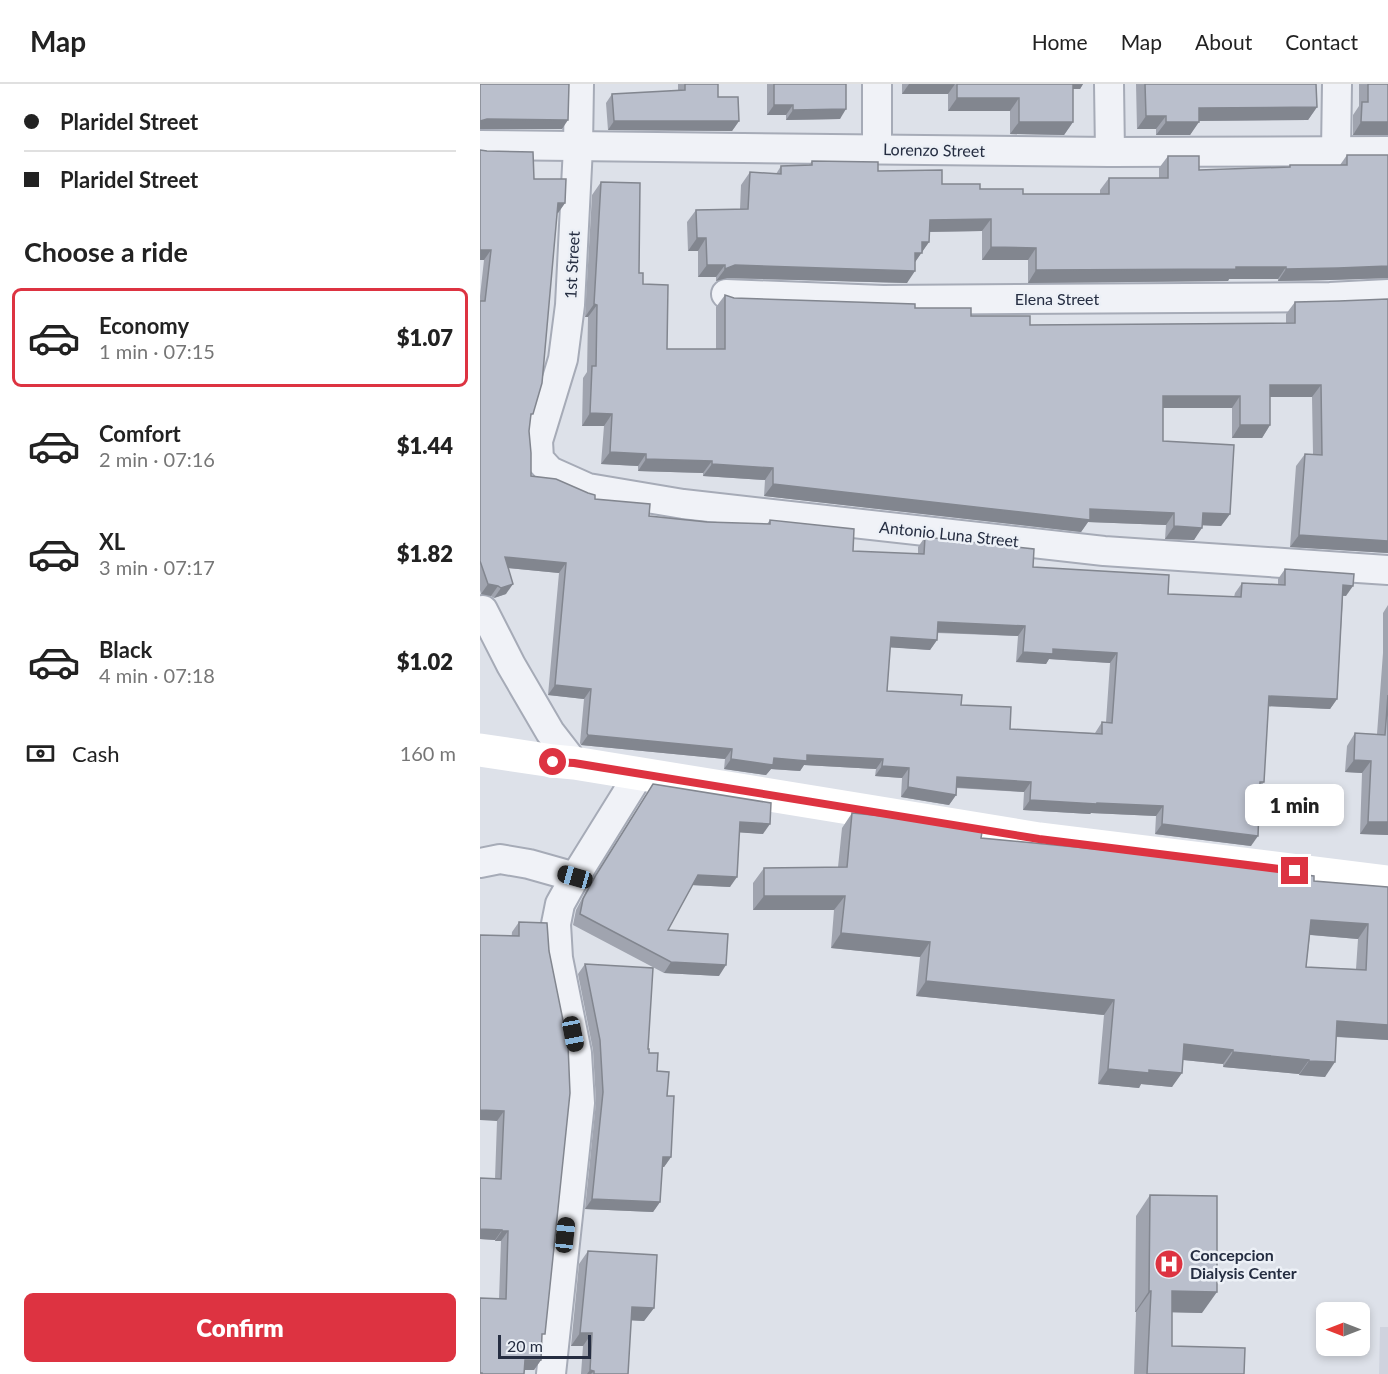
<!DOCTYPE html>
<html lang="en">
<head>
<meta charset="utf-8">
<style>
  :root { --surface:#fff; --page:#f2f2f2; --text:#222; --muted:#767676; --line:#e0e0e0; --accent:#dd3341 }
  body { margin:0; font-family:Lato,sans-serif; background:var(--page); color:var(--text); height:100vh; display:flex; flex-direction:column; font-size:22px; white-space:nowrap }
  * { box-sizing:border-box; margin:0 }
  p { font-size:20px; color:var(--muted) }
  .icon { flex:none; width:33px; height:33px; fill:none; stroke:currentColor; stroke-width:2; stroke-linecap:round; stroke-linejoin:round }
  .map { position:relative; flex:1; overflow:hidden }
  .drawer { display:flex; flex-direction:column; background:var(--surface); width:480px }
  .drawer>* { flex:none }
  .guide { display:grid; align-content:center; height:132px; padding:0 24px; background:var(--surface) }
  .needle { width:39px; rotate:270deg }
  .tools { position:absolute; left:836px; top:1218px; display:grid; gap:12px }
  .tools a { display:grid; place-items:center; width:54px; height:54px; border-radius:9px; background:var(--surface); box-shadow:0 3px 9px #0003; font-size:30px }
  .scale { position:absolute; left:18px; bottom:15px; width:93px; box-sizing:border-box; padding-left:6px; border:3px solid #252d41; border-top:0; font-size:16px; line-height:21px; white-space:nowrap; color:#252d41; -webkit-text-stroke:4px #ecf0f6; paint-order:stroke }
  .end { position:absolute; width:27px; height:27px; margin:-14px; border:8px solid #dd3341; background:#fff; box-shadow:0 0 0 3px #fff }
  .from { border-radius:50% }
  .bubble { position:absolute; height:42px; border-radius:9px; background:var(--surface); box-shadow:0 3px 9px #0003; font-size:20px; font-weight:800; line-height:42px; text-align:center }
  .car { position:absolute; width:18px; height:36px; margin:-18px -9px; border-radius:8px; box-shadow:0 0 4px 2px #0007; background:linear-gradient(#222 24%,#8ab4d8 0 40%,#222 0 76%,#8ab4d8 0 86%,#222 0) }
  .guide b { display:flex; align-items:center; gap:21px; height:57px; font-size:22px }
  .guide b+b { border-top:2px solid var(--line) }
  .guide i { width:15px; height:15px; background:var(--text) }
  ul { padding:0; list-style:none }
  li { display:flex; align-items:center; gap:18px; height:99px; margin:0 12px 9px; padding:0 12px; border:3px solid transparent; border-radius:9px }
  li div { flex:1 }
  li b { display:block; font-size:22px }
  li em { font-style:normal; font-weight:800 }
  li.selected { border-color:var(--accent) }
  li>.icon { width:54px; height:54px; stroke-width:1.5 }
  h2 { padding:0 24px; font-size:27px; line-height:72px }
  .pay { display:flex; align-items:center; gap:15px; height:66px; padding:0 24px; font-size:22px }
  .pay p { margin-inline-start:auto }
  .primary-button { display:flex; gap:12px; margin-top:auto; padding:12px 24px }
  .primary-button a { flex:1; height:69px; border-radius:9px; background:var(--accent); color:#fff; font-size:24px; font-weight:800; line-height:69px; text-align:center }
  header { display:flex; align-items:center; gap:36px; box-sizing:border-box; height:84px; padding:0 30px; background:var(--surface); border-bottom:2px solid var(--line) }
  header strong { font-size:28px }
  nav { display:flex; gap:33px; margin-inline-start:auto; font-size:21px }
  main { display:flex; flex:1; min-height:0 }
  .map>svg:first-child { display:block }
</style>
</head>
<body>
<header>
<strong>Map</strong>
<nav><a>Home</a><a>Map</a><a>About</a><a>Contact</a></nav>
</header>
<main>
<section class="drawer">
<div class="guide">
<b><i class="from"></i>Plaridel Street</b>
<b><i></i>Plaridel Street</b>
</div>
<h2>Choose a ride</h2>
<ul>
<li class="selected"><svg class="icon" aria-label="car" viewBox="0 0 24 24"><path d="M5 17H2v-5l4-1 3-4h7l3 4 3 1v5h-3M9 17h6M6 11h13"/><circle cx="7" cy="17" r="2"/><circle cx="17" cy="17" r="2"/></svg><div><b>Economy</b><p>1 min · 07:15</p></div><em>$1.07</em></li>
<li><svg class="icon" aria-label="car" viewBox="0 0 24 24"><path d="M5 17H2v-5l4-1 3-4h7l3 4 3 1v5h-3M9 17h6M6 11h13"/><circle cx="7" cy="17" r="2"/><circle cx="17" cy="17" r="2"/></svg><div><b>Comfort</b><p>2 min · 07:16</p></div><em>$1.44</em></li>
<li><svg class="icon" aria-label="car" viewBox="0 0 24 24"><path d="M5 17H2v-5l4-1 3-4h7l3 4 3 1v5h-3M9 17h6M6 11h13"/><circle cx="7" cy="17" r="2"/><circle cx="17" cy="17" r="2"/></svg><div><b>XL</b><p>3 min · 07:17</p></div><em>$1.82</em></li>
<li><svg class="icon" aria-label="car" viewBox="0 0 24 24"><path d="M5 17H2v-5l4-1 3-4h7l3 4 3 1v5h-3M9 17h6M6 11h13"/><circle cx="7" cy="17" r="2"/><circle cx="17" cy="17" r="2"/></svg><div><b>Black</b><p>4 min · 07:18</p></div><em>$1.02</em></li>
</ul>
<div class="pay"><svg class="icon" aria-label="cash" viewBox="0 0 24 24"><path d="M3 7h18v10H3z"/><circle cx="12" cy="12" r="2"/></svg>Cash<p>160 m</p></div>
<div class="primary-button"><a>Confirm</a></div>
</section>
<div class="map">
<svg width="908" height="1290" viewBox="0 0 908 1290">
  <rect width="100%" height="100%" fill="#dde1e9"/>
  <path fill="#cfd3de" d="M900,1243H908V1290H899Z"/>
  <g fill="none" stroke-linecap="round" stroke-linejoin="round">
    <g stroke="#a6abb7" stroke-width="32">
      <g id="street">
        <path d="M99,0L98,63L90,221L83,275L58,357L59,375L70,387L108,404L203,420L624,467L908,486"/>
        <path d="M397,0V65"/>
        <path d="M629,0L630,68"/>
        <path d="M0,61L630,68L908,67"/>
        <path d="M856,67L857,0"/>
        <path d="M246,210L403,216L850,213L908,210"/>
        <path d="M3,526L31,581L70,648L94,679"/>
        <path d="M0,779L20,775L49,780L95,793"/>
        <path d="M71,1290L100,1019L97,969L78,874L76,840L80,820L95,793L159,690"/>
      </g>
    </g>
    <use href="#street" stroke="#f0f2f7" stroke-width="28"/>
    <path stroke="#fff" stroke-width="33" d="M0,666L73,677L94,679L559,755L908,798"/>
  </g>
  <g fill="#a0a4af" fill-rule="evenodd">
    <path d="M198,0H238V13L259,37L252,47L128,46L126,19L132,10L198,7Z"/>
    <path d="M287,0H366L360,35L306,36V31H287Z"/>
    <path d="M422,0H603L600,5H593V38L584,51L530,50V27H468V10H422Z"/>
    <path d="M656,0H836L837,23L828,36L719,37L710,51H676V45H657Z"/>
    <path d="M879,0H908V51H873V31L879,22Z"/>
    <path d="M0,66L54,95L85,119L78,129H77L50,334L49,347L51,392L115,415L169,432L227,438L287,440L290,436L373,467L438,470V463L445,453L553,483L688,510L754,513L755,509L762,499L798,500V495L805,485L866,512H863L857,615L850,625L788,622L784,698L780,703L771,762L675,750L676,732L611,729L610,730L543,726L544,708L476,704V711L469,721L421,713L422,694L395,692L396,685L324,681L320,687L291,685L286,691L244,685L245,675L101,661L100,659L104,615L68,611L79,489L28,484L26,510L14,514L11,512L1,510L0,506V212L4,176H0ZM457,549L538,552L536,578L566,580L569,575L630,579L626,638H622L615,649L530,645L481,621L407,607L410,563L450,566L457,556Z"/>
    <path d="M867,71L908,194L850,196L798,197V195H749L748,197L548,199V176H502V147L450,148L449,158L435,178L427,199L247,194L236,197V193H218V167H208L207,138L216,126L260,125L261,101L270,88L296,90L301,82L329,81L332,77L398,87L462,100L500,105L543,110H620V106L629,94H679V84L688,72L719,86L808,84L810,81H860Z"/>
    <path d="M121,98L159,189L187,265H236V223L245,211L254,214L435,224L550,241L806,239V230L815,218L908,469L810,463L816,382L825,370H833L832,313H790V341L782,354H752V324H683V357L750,430L741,442L722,441L714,456L685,455L686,441L608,438L601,448L284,412L285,396L223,392V389L158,387V382L121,380L124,342H102L103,294L107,288L108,233H105L112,111Z"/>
    <path d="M908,521V751L880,750L882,689L865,688L867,662L875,649L897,650L903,569V529Z"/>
    <path d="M173,700L283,750L259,748L250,803L212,801L188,846L239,892L184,889L93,841L96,826L109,801Z"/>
    <path d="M372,729L501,754L834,797L908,803V956L856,953L845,993L819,991V990L743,983V980L703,976L692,1003L661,1000L659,1004L618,1000L624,931L436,912L440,873L351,864L354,826H273V799L284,784L358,783L362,744ZM830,851L878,855L876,885L826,883Z"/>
    <path d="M39,838L62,1254L61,1276L54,1286H44V1290H0L19,1215L21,1157H15V1156L0,1155V1094L15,1095L17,1037L32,848Z"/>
    <path d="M105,880L168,965L187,1012L191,1073L184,1083H182L180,1118L173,1128L105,1125L116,1018L113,966L98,890Z"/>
    <path d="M670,1111L722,1229L692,1228V1262L764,1290H654L656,1228H655L656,1132Z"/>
    <path d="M108,1167L174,1224L164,1237L151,1236L148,1290H101L103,1262H91L99,1180Z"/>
  </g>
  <g fill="#82868f">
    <path d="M429,0H475L468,10H422Z"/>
    <path d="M587,0H603L600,5H584Z"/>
    <path d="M477,14H539L530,27H468Z"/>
    <path d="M294,21H313L306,31H287Z"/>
    <path d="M837,23L828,36L710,37L719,24Z"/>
    <path d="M366,25L360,35L306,36L313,26Z"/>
    <path d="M666,32H686L676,45H657Z"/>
    <path d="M7,35L88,36L82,45H0V37Z"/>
    <path d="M134,37H259L252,47L128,46Z"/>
    <path d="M539,38H593L584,51L530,50Z"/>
    <path d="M686,38H719L710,51H676Z"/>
    <path d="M881,38H908V51H873Z"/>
    <path d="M78,119H85L78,129H71Z"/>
    <path d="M511,135L502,147L441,148L450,136Z"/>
    <path d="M217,154H226L218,167H208Z"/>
    <path d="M442,158H449L433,181H427Z"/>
    <path d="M511,163L556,164L548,176H502Z"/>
    <path d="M0,166H11L4,176H0Z"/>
    <path d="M227,181H245L236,193H218Z"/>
    <path d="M255,181L435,187L427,199L247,194L236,197L245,185Z"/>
    <path d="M908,182V194L850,196L798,197L806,185Z"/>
    <path d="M756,183H806L798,195H749L748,197L548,199L556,186Z"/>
    <path d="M114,220L117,221L108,233H105Z"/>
    <path d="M790,301H841L832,313H782Z"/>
    <path d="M683,312H760L752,324H674Z"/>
    <path d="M110,329L132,330L124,342H102Z"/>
    <path d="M760,341H790L782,354H752Z"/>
    <path d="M130,368L166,370L158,382L121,380Z"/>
    <path d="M166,375L232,377L223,389L158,387Z"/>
    <path d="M232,380L293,384L285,396L223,392Z"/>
    <path d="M293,400L610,425L694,429L686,441L608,438L601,448L284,412Z"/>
    <path d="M723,429L750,430L741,442L714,441Z"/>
    <path d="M694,442L722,444L714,456L685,455Z"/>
    <path d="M819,451L908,457V469L810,463Z"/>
    <path d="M25,473L86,479L79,489L18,483Z"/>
    <path d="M8,500L18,502L11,512L1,510Z"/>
    <path d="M33,500L26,510L14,514L21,504Z"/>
    <path d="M863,501L873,502L866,512L856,511Z"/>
    <path d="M458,538L545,542L538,552L451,548Z"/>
    <path d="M411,553L457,556L450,566L404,563Z"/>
    <path d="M573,565L637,569L630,579L569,575L566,580L536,578L543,568Z"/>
    <path d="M75,601L111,605L104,615L68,611Z"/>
    <path d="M789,612L857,615L850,625L782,622Z"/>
    <path d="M108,651L252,665L245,675L101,661Z"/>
    <path d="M327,671L403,675L396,685L324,681L320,687L291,685L286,691L244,685L251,675L294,674Z"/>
    <path d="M874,676L891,677L882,689L865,688Z"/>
    <path d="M402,682L429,684L422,694L395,692Z"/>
    <path d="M477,693L551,698L544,708L470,703Z"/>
    <path d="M428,703L476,711L469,721L421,713Z"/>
    <path d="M550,716L617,719L683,722L676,732L611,729L610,730L543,726Z"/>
    <path d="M260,738L290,740L283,750L253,748Z"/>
    <path d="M888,738H908V751L880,750Z"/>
    <path d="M682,740L778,752L771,762L675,750Z"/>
    <path d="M218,791L257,793L250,803L211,801Z"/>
    <path d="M284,812H365L354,826H273Z"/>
    <path d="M831,836L888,840L878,855L821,850Z"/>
    <path d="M361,849L450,858L440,873L351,864Z"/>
    <path d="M191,878L246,881L239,892L184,889Z"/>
    <path d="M446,897L634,916L624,931L436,912Z"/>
    <path d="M857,937L908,941V956L846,952Z"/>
    <path d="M704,960L753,966L743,980L694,975Z"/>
    <path d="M753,968L829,976L819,990L743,983Z"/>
    <path d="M829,977L855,978L845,993L819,991Z"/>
    <path d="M628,985L669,986L702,989L692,1003L661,1000L659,1004L618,1000Z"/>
    <path d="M0,1026L24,1027L17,1037L0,1036Z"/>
    <path d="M183,1073H191L184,1083H176Z"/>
    <path d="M112,1115L180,1118L173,1128L105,1125Z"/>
    <path d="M0,1145L22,1146L15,1156L0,1155Z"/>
    <path d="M22,1147H28L21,1157H15Z"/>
    <path d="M669,1207H671L656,1228H655Z"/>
    <path d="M692,1207L737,1208L722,1229L677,1228Z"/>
    <path d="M152,1223L174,1224L164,1237L143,1236Z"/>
    <path d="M100,1249H112L103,1262H91Z"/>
    <path d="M45,1276H61L54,1286H38Z"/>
    <path d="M110,1286L114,1287L111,1290H107Z"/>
  </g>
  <g fill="#babfcc" stroke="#82868f" stroke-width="1.5" fill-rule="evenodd">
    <path d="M0,0H89L88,36L7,35L0,37Z"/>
    <path d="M205,0H238V13H258L259,37H134L132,10L205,6Z"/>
    <path d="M294,0H366V25L313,26V21H294Z"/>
    <path d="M477,0H593V38H539V14H477Z"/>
    <path d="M665,0H836L837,23L719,24V38H686V32H666Z"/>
    <path d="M888,0H908V38H881L882,18H888Z"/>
    <path d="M0,66L7,67L53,68L54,95H86L85,119H78L62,299L53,330H51L49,347L51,369V392L76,395L108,409L115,411V415L170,420L169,432L227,438L290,440V436L374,445L373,467L444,470L445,453L554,465L553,483L689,491L688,510L761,513L762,499L805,501V485L874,490L873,502L863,501L857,615L789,612L784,698H780L778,752L682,740L683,722L617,719V720L550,716L551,698L477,693L476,711L428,703L429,684L402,682L403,675L327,671V677L294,674L293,681L251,675L252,665L108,651L107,649L111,605L75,601L86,479L25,473L33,500L21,504L18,502L8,500L0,477V217H5L11,166H0ZM458,538L545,542L543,568L573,570V565L637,569L632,639L622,638V650L530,645L531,623L481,621L482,611L407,607L411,553L457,556Z"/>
    <path d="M867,71H908V182L858,184L806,185V183H756V185L556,186V164L511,163V135L450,136L449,158H442V169H435V187L255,181L245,185V181H227L226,154H217L216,126L268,125L270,88L301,90V82L332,81V77L398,78V87L462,86V100H500V105H543V110H629V94H688V72H719V86L810,83V81H867Z"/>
    <path d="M121,98L160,99L159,189H163V200L188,201L187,265H245V211L254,214L435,220V224H491V232H550V241L815,239V218L859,217L908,215V457L819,451L825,370L842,371L841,301H790V341H760V312H683V357L754,361L750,430L723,429L722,444L694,442V429L610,425V436L293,400V384L232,380V377L166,375V370L130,368L132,330L110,329L112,282H116L117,221L114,220Z"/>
    <path d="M908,611V738H888L891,677L874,676L875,649L905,651Z"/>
    <path d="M173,700L291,719L290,740L260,738L257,793L218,791L188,846L248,850L246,881L191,878L100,830L103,815L116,791Z"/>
    <path d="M372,729L403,732L502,748L501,754L626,766L834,792V797L908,803V941L857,937L855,978L829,977V976L753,968V966L704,960L702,989L669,986V989L628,985L634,916L446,897L450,858L361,849L365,812H284V784L367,783ZM831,836L888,840L886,886L826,883Z"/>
    <path d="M39,838L67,839L69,867L88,961L90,1009L65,1250H62L61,1276H45L44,1290H2V1289H0V1214L26,1215L28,1147H22V1146L0,1145V1094L21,1095L24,1027L0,1026V851L39,852Z"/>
    <path d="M105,880L173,884L168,965H169V969H178L177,987L189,988L187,1012H194L191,1073H183L180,1118L112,1115L123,1008L120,956Z"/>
    <path d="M670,1111L737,1112V1208L692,1207V1262L765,1264L764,1290H667L671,1207H669Z"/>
    <path d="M108,1167L177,1171L174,1224L152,1223L148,1290H114V1287L110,1286L112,1249H100Z"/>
  </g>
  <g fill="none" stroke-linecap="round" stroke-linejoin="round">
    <path stroke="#dd3341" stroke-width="8" d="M73,678L94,679L559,755L815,787"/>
  </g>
  <defs>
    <g id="hospital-disc" transform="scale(1.5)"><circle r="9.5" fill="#dd3341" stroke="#ecf0f6"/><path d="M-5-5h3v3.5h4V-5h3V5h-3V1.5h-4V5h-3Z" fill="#fff"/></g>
  </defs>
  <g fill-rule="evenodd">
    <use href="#hospital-disc" x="689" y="1180"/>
  </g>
  <g text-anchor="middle" stroke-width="5" stroke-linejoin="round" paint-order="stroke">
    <g font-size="16" fill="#252d41" stroke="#ecf0f6">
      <text transform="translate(454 66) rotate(1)" y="6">Lorenzo Street</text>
      <text transform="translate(92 181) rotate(-87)" y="6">1st Street</text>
      <text x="577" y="221">Elena Street</text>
      <text transform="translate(469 450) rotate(6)" y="6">Antonio Luna Street</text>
    </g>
    <g font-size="16" font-weight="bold" fill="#252d41" stroke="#ecf0f6" text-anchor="start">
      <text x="710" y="1177">Concepcion<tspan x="710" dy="18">Dialysis Center</tspan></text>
    </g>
  </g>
</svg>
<div class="tools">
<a><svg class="needle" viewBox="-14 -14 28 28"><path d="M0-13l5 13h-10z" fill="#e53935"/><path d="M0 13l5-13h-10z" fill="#767676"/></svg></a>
</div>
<div class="scale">20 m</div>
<i class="end from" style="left:73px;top:678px"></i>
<i class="end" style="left:815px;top:787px"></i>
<div class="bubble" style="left:765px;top:700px;width:99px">1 min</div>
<i class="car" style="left:95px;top:793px;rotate:286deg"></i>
<i class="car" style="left:93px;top:950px;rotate:169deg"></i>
<i class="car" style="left:85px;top:1151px;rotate:6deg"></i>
</div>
</main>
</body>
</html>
